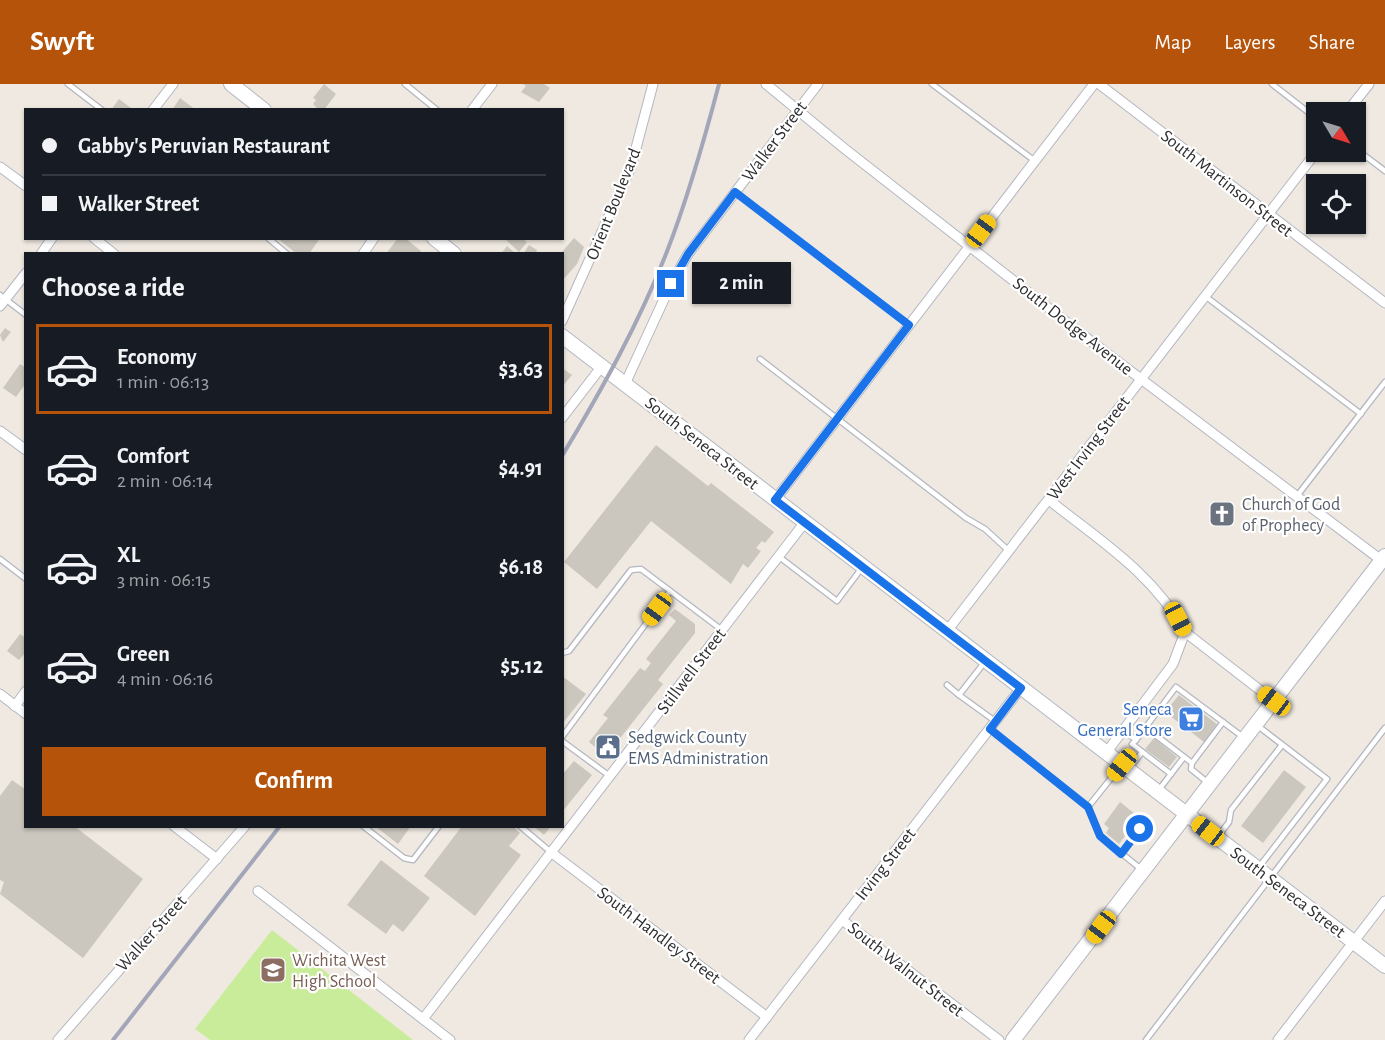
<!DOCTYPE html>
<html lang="en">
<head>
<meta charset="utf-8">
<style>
  :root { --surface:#171b24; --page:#20242c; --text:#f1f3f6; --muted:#9ea1a6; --line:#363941; --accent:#b45309 }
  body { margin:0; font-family:"Alegreya Sans",sans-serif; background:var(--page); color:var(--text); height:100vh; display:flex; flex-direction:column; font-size:22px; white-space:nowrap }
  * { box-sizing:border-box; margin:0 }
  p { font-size:20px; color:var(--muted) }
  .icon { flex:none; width:33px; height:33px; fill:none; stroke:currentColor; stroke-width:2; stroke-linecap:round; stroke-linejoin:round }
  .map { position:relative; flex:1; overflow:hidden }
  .drawer { position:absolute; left:24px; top:168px; width:540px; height:576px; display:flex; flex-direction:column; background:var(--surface); border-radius:0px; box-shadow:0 2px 4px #0004 }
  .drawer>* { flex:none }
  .banner { position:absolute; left:24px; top:24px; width:540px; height:132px; border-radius:0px; box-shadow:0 2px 4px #0004; display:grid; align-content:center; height:132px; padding:0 18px; background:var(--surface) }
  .needle { width:39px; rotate:128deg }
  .tools { position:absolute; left:1306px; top:18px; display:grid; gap:12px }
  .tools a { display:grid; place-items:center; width:60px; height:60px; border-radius:0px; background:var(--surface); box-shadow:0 2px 4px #0004; font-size:30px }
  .end { position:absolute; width:27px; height:27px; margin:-14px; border:8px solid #1a73e8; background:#fff; box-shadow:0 0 0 3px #fff }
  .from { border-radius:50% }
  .bubble { position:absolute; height:42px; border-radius:0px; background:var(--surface); box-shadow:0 2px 4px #0004; font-size:20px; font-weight:700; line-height:42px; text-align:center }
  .car { position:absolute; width:18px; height:36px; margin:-18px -9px; border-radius:8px; box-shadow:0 0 4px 2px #0007; background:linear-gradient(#f5c518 24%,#345 0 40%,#f5c518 0 76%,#345 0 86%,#f5c518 0) }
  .banner b { display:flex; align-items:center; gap:21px; height:57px; font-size:22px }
  .banner b+b { border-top:2px solid var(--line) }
  .banner i { width:15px; height:15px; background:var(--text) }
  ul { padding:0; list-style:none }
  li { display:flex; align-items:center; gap:18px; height:90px; margin:0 12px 9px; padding:0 6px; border:3px solid transparent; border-radius:0px }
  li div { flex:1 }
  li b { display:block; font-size:22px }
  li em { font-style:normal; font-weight:700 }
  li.selected { border-color:var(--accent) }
  li>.icon { width:54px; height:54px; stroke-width:1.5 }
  h2 { padding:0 18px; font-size:27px; line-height:72px }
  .primary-button { display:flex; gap:12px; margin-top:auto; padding:12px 18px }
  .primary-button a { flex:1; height:69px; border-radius:0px; background:var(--accent); color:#fff; font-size:24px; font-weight:700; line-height:69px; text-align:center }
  header { display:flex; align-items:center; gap:36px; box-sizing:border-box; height:84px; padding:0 30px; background:var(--accent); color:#fff }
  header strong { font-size:28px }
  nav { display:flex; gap:33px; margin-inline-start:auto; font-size:21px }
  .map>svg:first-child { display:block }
</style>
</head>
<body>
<header>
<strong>Swyft</strong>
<nav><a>Map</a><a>Layers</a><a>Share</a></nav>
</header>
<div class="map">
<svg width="1385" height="956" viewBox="0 0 1385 956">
  <rect width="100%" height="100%" fill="#efe9e1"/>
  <path fill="#c9ec9a" d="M272,846L413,956H210L195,945Z"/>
  <g fill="#cbc7bf">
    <path d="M324,0L336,10L324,26H319L313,20L316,16L313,14Z"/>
    <path d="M523,0H544L550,4L539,18L521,8L526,2Z"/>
    <path d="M180,14L196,26H172Z"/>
    <path d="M119,15L131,24L130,26H111Z"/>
    <path d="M277,154H320L309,170H297Z"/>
    <path d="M398,154H405L421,167L419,170H386Z"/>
    <path d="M504,154H522L527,158L519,168Z"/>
    <path d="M574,154L584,163L577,180L562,197V168Z"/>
    <path d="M529,161L537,166L535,170H523Z"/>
    <path d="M507,162L516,170H501Z"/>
    <path d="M5,244L11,248L3,258L0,251Z"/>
    <path d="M20,280L26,284V299L16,313L3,304Z"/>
    <path d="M562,284L572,291L562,303Z"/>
    <path d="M656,361L708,402L711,399L774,448L765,459L762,457L756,464L761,467L748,484L743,480L731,500L651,437L597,505L564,478Z"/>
    <path d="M675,525L695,540V549L658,596L663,600L606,672L589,658L608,634L603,631L640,584L645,587L651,579L646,575L676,537L669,531Z"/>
    <path d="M20,550L26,554V568L19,576L7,567Z"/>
    <path d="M562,592L586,610L562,640Z"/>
    <path d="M1179,611L1218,641L1204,658L1165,628Z"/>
    <path d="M1154,654L1177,673L1169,683L1145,665Z"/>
    <path d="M574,677L592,691L562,728V691Z"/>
    <path d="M1284,686L1306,703L1263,759L1241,742Z"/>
    <path d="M12,696L26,706V742H74L143,795L83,874L0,810L4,798L0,796V712Z"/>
    <path d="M1120,718L1139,733L1119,760L1106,749L1109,744L1104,740Z"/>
    <path d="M375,742H411L398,760Z"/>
    <path d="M462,742H512L520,749L509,762L521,771L475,832L424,792Z"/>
    <path d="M533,742H551L544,751Z"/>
    <path d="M381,776L430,814L403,848L393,840L386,850L347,821Z"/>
  </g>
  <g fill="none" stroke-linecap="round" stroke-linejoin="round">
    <g stroke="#b4b7c1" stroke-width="7">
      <g id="lane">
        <path d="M68,0L102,26"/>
        <path d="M405,0L437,26"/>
        <path d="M932,0L1035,77"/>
        <path d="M1272,0L1317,35"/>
        <path d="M1356,65L1385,87"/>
        <path d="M735,108L909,241"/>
        <path d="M268,154L287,170"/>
        <path d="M0,211L26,231"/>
        <path d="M1205,212L1361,330"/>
        <path d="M760,275L966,434L985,445L1009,467"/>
        <path d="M1297,412L1385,298"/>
        <path d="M778,472L837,517L861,485"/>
        <path d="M0,475L26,495"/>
        <path d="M562,569L569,567L631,486L641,485L722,546"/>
        <path d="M984,579L959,611L995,637"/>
        <path d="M947,601L959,611"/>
        <path d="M1258,642L1327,695L1259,783"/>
        <path d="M1145,643L1192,679"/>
        <path d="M990,645L1088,723L1120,683"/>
        <path d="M1123,646L1136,656L1176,603L1243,653"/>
        <path d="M562,653L670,507"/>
        <path d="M1136,656L1132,660L1171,690"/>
        <path d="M562,657L611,693"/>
        <path d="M1129,685L1142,668"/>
        <path d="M1207,698L1191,685L1192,679L1223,638"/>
        <path d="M1158,707L1184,673"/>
        <path d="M1088,723L1100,752L1141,785"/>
        <path d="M363,742L404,774L413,776L439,742"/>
        <path d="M520,742L552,769"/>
        <path d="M1219,751L1229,738L1231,726L1282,661"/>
        <path d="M1121,770L1140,745"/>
        <path d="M1146,956L1385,644"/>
      </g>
    </g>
    <g stroke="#b4b7c1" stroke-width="11">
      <g id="street">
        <path d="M766,0L845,65L1092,258L1385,479"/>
        <path d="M1099,0L1385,219"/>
        <path d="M153,26L173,0"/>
        <path d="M472,26L492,0"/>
        <path d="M1347,28L1369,0"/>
        <path d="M0,83L26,102"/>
        <path d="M94,154L114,170"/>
        <path d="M41,170L52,154"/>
        <path d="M363,170L374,154"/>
        <path d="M0,222L26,189"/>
        <path d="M562,237L631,83L653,0"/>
        <path d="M625,300L671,200L688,170L818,0"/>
        <path d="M562,334L602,282"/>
        <path d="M0,347L26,366"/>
        <path d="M775,416L1094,0"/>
        <path d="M1049,416C1099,456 1154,490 1185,548L1173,580L1106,669"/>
        <path d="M947,547L1317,67"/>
        <path d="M1185,548L1274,617"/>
        <path d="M0,610L26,630"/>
        <path d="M15,622L26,607"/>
        <path d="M174,742L217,775"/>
        <path d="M552,769L767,933"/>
        <path d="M258,807L450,956"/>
        <path d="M842,836L999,956"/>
        <path d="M423,935L805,438"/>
        <path d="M58,956L245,742"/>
        <path d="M749,956L1021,604"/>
        <path d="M1278,956L1385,817"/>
      </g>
    </g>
    <g stroke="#b4b7c1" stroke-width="16">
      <g id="secondary">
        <path d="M231,0L264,26"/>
        <path d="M434,154L454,170"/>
        <path d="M562,252L1385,882"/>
        <path d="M1013,956L1385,472"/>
      </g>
    </g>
    <use href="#lane" stroke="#fff" stroke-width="4.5"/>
    <use href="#street" stroke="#fff" stroke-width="9"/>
    <use href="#secondary" stroke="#fff" stroke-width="14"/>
    <g stroke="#a3a6b8" stroke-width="4">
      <path d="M562,372C601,307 638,241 666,170C688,114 704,57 719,0"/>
      <path d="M113,956L280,742"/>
    </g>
  </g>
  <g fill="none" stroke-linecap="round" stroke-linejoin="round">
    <path stroke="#1a73e8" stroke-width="8" d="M671,200L688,170L735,108L909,241L775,416L1021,604L990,645L1088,723L1100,752L1121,770L1140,745"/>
  </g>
  <defs>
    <g id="church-square" transform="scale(1.35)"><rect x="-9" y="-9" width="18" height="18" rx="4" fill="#6b7280" stroke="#fff"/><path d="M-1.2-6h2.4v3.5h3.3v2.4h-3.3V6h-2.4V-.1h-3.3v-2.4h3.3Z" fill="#fff"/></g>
    <g id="supermarket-square" transform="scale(1.35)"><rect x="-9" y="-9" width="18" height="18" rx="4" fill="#3f7fe0" stroke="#fff"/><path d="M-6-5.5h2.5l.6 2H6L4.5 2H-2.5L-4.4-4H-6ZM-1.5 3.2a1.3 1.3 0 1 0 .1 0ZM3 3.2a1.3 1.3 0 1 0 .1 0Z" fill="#fff"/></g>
    <g id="civic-square" transform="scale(1.35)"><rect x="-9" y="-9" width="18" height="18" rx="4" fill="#5c6f8a" stroke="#fff"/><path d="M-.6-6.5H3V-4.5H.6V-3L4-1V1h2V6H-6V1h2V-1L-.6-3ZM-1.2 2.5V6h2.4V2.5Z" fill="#fff"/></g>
    <g id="school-square" transform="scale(1.35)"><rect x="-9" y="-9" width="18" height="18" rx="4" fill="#8d6e63" stroke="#fff"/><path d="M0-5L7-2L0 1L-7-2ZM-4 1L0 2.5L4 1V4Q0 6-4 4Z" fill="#fff"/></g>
  </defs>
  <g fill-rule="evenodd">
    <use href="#church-square" x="1222" y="430"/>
    <use href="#supermarket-square" x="1191" y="635"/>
    <use href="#civic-square" x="608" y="663"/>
    <use href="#school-square" x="273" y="886"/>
  </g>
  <g text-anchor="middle" stroke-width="4.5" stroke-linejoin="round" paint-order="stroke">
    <g font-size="18" fill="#2e2e2e" stroke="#fff">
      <text transform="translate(774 57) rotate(-53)" y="6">Walker Street</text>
      <text transform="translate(1227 99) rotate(38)" y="6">South Martinson Street</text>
      <text transform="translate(613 120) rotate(-68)" y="6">Orient Boulevard</text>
      <text transform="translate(1073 242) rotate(38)" y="6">South Dodge Avenue</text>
      <text transform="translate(702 359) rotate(38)" y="6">South Seneca Street</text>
      <text transform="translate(1088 364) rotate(-53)" y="6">West Irving Street</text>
      <text transform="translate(691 587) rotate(-53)" y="6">Stillwell Street</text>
      <text transform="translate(885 780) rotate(-52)" y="6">Irving Street</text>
      <text transform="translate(1288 808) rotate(37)" y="6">South Seneca Street</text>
      <text transform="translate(151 849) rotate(-48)" y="6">Walker Street</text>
      <text transform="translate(659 851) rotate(37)" y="6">South Handley Street</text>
      <text transform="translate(906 885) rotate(38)" y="6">South Walnut Street</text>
    </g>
    <g font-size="18" fill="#5b616d" stroke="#fff" text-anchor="start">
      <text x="1242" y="426">Church of God<tspan x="1242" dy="21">of Prophecy</tspan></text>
    </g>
    <g font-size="18" fill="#366cbe" stroke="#fff" text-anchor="end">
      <text x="1172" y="631">Seneca<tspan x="1172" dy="21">General Store</tspan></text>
    </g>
    <g font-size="18" fill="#4e5e75" stroke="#fff" text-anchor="start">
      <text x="628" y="659">Sedgwick County<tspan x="628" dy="21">EMS Administration</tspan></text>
    </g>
    <g font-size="18" fill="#785e54" stroke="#fff" text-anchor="start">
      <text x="292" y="882">Wichita West<tspan x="292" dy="21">High School</tspan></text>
    </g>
  </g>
</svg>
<div class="tools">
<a><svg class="needle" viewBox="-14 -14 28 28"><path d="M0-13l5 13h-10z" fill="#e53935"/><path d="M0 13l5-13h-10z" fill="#9ea1a6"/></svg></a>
<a><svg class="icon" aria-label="locate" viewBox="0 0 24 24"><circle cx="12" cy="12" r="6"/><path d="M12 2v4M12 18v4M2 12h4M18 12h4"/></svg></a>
</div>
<i class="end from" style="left:1140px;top:745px"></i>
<i class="end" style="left:671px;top:200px"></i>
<div class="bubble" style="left:692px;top:178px;width:99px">2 min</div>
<i class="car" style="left:981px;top:147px;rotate:37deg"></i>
<i class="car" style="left:657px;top:525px;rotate:216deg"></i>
<i class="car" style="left:1178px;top:535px;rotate:152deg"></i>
<i class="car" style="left:1274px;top:617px;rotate:307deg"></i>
<i class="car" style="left:1122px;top:681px;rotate:219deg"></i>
<i class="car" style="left:1208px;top:747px;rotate:308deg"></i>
<i class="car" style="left:1101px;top:843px;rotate:217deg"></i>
<div class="banner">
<b><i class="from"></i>Gabby's Peruvian Restaurant</b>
<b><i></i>Walker Street</b>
</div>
<section class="drawer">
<h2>Choose a ride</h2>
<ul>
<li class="selected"><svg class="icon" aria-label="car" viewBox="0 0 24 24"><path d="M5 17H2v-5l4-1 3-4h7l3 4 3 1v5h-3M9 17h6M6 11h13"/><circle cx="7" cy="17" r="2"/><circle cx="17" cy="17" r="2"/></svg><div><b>Economy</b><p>1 min · 06:13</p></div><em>$3.63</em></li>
<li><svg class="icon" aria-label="car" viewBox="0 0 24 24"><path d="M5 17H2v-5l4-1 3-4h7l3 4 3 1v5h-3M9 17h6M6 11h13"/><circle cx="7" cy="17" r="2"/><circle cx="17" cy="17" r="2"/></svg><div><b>Comfort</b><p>2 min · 06:14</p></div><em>$4.91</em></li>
<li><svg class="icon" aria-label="car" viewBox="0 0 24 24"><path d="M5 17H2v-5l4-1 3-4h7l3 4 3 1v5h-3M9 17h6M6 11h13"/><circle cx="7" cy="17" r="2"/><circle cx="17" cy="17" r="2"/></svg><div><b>XL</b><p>3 min · 06:15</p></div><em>$6.18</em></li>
<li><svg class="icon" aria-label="car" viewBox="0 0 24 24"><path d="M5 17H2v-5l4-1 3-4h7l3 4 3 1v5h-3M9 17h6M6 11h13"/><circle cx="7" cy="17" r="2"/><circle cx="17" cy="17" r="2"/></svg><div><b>Green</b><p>4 min · 06:16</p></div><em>$5.12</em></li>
</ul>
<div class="primary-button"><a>Confirm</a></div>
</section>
</div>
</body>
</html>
